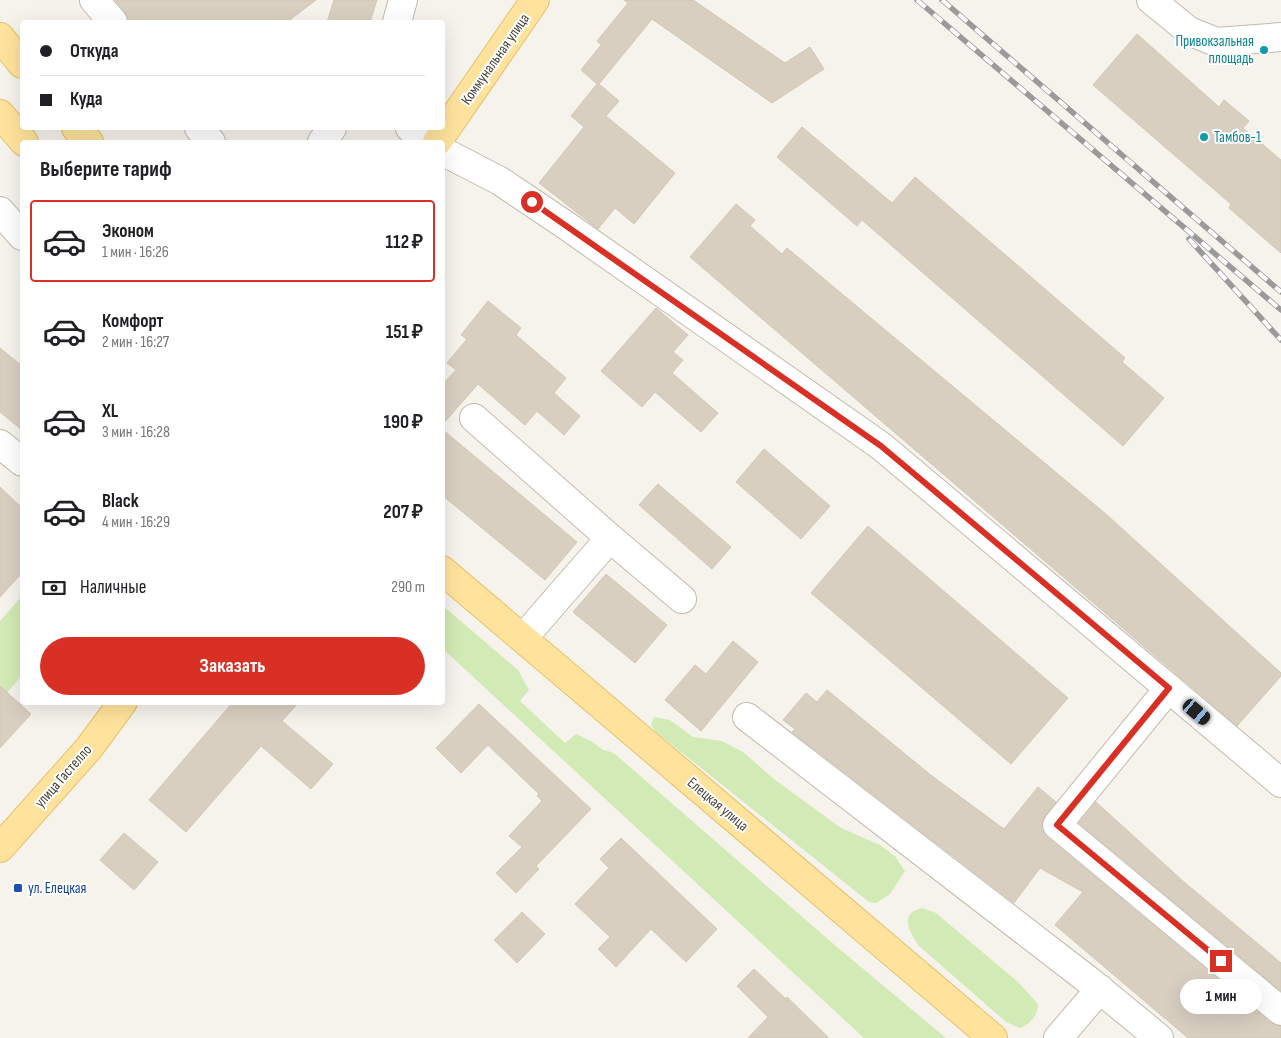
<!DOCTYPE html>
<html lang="ru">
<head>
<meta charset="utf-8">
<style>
  :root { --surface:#fff; --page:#f6f6f6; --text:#202124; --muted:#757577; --line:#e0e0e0; --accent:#d93025 }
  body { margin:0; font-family:"Sofia Sans Condensed",sans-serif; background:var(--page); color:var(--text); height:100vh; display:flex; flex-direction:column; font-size:19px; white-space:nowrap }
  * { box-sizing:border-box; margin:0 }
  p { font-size:16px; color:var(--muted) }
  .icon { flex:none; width:28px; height:28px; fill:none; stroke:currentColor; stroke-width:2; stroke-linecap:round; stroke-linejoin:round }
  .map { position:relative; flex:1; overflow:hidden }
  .panel { position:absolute; left:20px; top:140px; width:425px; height:565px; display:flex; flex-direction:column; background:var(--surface); border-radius:5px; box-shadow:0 5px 20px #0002 }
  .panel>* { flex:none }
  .guide { position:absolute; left:20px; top:20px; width:425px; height:110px; border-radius:5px; box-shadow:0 5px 20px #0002; display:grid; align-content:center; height:110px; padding:0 20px; background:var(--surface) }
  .end { position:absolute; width:22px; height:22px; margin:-11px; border:6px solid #d93025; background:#fff; box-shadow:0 0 0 2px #fff }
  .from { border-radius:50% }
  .bubble { position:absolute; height:35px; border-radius:18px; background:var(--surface); box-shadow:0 5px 20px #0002; font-size:16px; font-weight:700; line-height:35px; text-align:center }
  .car { position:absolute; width:15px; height:30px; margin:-15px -8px; border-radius:6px; box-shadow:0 0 4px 1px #0007; background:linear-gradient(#222 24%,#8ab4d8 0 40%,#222 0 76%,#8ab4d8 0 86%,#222 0) }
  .guide b { display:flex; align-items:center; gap:18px; height:48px; font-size:19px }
  .guide b+b { border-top:1px solid var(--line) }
  .guide i { width:12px; height:12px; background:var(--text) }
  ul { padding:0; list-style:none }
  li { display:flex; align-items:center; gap:15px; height:82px; margin:0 10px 8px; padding:0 10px; border:2px solid transparent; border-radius:5px }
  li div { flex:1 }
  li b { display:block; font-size:19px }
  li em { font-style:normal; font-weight:700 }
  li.current { border-color:var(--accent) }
  li>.icon { width:45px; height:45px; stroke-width:1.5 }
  h2 { padding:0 20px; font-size:22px; line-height:60px }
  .pay { display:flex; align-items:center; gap:12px; height:55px; padding:0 20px; font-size:19px }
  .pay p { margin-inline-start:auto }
  .cta { display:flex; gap:10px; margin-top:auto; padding:10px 20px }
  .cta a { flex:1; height:58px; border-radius:30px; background:var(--accent); color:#fff; font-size:20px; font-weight:700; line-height:58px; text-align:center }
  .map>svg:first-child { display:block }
</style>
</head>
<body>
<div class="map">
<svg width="1281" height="1038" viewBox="0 0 1281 1038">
  <rect width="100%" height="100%" fill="#f6f3ec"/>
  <g fill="#d2eab5">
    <path d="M22,596V675L0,701V621Z"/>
    <path d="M442,605L518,670L529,690L520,701L565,743L576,734L591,741L603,750L608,751L615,754L837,947L946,1038H864L443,649Z"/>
    <path d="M654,717L670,720L693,737L722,741L743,752L774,779L841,828L880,845L895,856L905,871L890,894L876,903L869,902L656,732L651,725Z"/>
    <path d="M922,908L936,913L1018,982L1038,1004C1038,1016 1030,1024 1020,1028L1006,1022L918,945C909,931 899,913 922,908Z"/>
  </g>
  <g fill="#d8cfc1" stroke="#d3c7b4">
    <path d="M115,0H316L287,22H128L125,12Z"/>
    <path d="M334,0H377L370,22H327Z"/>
    <path d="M624,0H693L785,63L810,47L824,69L772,103L652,19L599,84L619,101L606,116L675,173L634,224L615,208L598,229L539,183L584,127L571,116L597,84L581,70L601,45L597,41L628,3Z"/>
    <path d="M1137,34L1219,107L1224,100L1249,121L1243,128L1281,160V253L1229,208L1231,204L1093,85Z"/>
    <path d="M802,127L892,203L915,177L1125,358L1122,362L1164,398L1123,446L862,220L857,226L777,157Z"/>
    <path d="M736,204L755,220L750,226L782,254L787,248L1107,515L1281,673V676L1237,726L690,257Z"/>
    <path d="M488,301L521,328L516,335L566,378L554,393L580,416L564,435L537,411L525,425L478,384L442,425V385L456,370L447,363L467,339L461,335Z"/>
    <path d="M656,308L688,335L673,352L683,360L672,373L718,413L701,432L655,392L642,407L601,371Z"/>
    <path d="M0,348L22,366V430L0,412Z"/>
    <path d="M442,429L577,542L545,580L442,495Z"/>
    <path d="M764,449L830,506L801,539L736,482Z"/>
    <path d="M658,484L731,547L712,569L639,505Z"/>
    <path d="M0,487L22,508V573L0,597Z"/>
    <path d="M868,526L1068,698L1011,764L811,593Z"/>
    <path d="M606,574L667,625L635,663L573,612Z"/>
    <path d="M733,641L758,662L701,731L665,700L695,665L706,674Z"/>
    <path d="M0,686L31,714L0,748Z"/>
    <path d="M827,690L932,776L1004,829L1038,787L1056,802L1045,815L1042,822V830L1047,837L1271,1023L1281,1026V1038H1188L1055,925L1083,892L1040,868L1014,903L792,732L795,729L783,720L806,693L817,702Z"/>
    <path d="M233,702H299L282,721L333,764L311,789L261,746L186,832L149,800Z"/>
    <path d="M479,704L591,809L536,866L539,869L516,893L496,873L522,847L509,836L542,801L537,796L539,794L488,745L461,773L436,748Z"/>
    <path d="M1096,802L1184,882L1281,963V991L1079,823Z"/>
    <path d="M124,833L158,862L134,890L100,860Z"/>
    <path d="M621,838L717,929L686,962L651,929L616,967L598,949L610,937L575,904L609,868L600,859Z"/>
    <path d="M522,912L545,934L517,963L494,940Z"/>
    <path d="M754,969L786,999L787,997L829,1038H748L768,1017L737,986Z"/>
  </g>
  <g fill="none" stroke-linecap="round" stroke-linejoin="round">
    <g stroke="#c2bbae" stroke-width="30">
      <g id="minor">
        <path d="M94,0L113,22"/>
        <path d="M1151,0L1189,31L1216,42L1281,37"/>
        <path d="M397,22L403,0"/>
        <path d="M199,128L211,142"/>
        <path d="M410,128L429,142"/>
        <path d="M322,142L332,128"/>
        <path d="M442,151L500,181L564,224L881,446L1281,783"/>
        <path d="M0,211L22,236"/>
        <path d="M474,418L610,538"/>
        <path d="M0,444L22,462"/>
        <path d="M523,638L610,538L682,599"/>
        <path d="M1169,688L1057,825L1281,1011"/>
        <path d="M747,717L1092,983L1159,1038"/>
        <path d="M1058,1038L1100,989"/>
      </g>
    </g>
    <g stroke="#e6c16a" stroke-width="30">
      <g id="major">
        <path d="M0,37L22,64"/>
        <path d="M0,114L24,142"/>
        <path d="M76,128L89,142"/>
        <path d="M437,142L535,0"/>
        <path d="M442,570L993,1038"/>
        <path d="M0,848L89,748L123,702"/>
      </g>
    </g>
    <use href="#minor" stroke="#fff" stroke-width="28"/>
    <use href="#major" stroke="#ffe39c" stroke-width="28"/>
    <g stroke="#9a9a9a" stroke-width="5.5">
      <g id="rail">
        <path d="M917,0L1281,310"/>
        <path d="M942,0L1281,292"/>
        <path d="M1189,239L1281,340"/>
      </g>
    </g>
    <use href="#rail" stroke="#fff" stroke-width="4" stroke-dasharray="11" stroke-linecap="butt"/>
  </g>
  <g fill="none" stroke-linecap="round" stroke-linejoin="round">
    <path stroke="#d93025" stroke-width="6" d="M532,202L881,446L1169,688L1057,825L1221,961"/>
  </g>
  <g fill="#0f9aa8" stroke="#fff" stroke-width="2">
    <circle cx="1264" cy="50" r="5"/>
    <circle cx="1204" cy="137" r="5"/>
  </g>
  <rect fill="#1a4fb4" stroke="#fff" stroke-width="2" x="13" y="883" width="10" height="10" rx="2.5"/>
  <g text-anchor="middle" stroke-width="4" stroke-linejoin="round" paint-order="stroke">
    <g font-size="15" fill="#0d838f" stroke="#fff" text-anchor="end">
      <text x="1254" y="46">Привокзальная<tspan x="1254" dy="17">площадь</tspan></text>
      <text x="1214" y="142" text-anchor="start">Тамбов-1</text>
    </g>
    <g font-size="15" fill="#4b4439" stroke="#fff">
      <text transform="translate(495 59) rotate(-55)" y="5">Коммунальная улица</text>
      <text transform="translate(63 776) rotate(-49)" y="5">улица Гастелло</text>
      <text transform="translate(718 804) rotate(40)" y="5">Елецкая улица</text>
    </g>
    <g font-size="15" fill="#164399" stroke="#fff" text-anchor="start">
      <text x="28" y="893">ул. Елецкая</text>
    </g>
  </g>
</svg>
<i class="end from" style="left:532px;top:202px"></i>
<i class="end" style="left:1221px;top:961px"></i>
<div class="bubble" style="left:1180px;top:979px;width:82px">1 мин</div>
<i class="car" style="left:1197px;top:712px;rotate:130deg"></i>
<div class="guide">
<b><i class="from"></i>Откуда</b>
<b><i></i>Куда</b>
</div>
<section class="panel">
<h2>Выберите тариф</h2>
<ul>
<li class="current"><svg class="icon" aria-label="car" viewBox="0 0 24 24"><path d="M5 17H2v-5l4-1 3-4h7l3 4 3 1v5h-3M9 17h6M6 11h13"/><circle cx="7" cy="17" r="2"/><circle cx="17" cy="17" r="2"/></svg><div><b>Эконом</b><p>1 мин · 16:26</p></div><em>112 ₽</em></li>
<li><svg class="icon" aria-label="car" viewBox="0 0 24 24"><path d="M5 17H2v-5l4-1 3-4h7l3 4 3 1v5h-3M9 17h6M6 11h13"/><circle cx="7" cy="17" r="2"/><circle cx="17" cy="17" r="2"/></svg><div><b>Комфорт</b><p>2 мин · 16:27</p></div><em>151 ₽</em></li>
<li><svg class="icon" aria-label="car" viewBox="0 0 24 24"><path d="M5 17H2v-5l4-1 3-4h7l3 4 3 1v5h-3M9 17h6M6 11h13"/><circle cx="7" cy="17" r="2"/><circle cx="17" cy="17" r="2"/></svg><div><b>XL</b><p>3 мин · 16:28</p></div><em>190 ₽</em></li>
<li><svg class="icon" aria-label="car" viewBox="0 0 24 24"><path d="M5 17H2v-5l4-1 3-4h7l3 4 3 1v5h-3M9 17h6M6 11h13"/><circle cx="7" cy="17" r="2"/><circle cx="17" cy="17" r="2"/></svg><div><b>Black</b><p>4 мин · 16:29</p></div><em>207 ₽</em></li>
</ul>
<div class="pay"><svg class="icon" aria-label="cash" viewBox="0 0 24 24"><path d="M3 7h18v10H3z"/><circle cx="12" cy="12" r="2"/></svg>Наличные<p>290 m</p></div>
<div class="cta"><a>Заказать</a></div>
</section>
</div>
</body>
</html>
